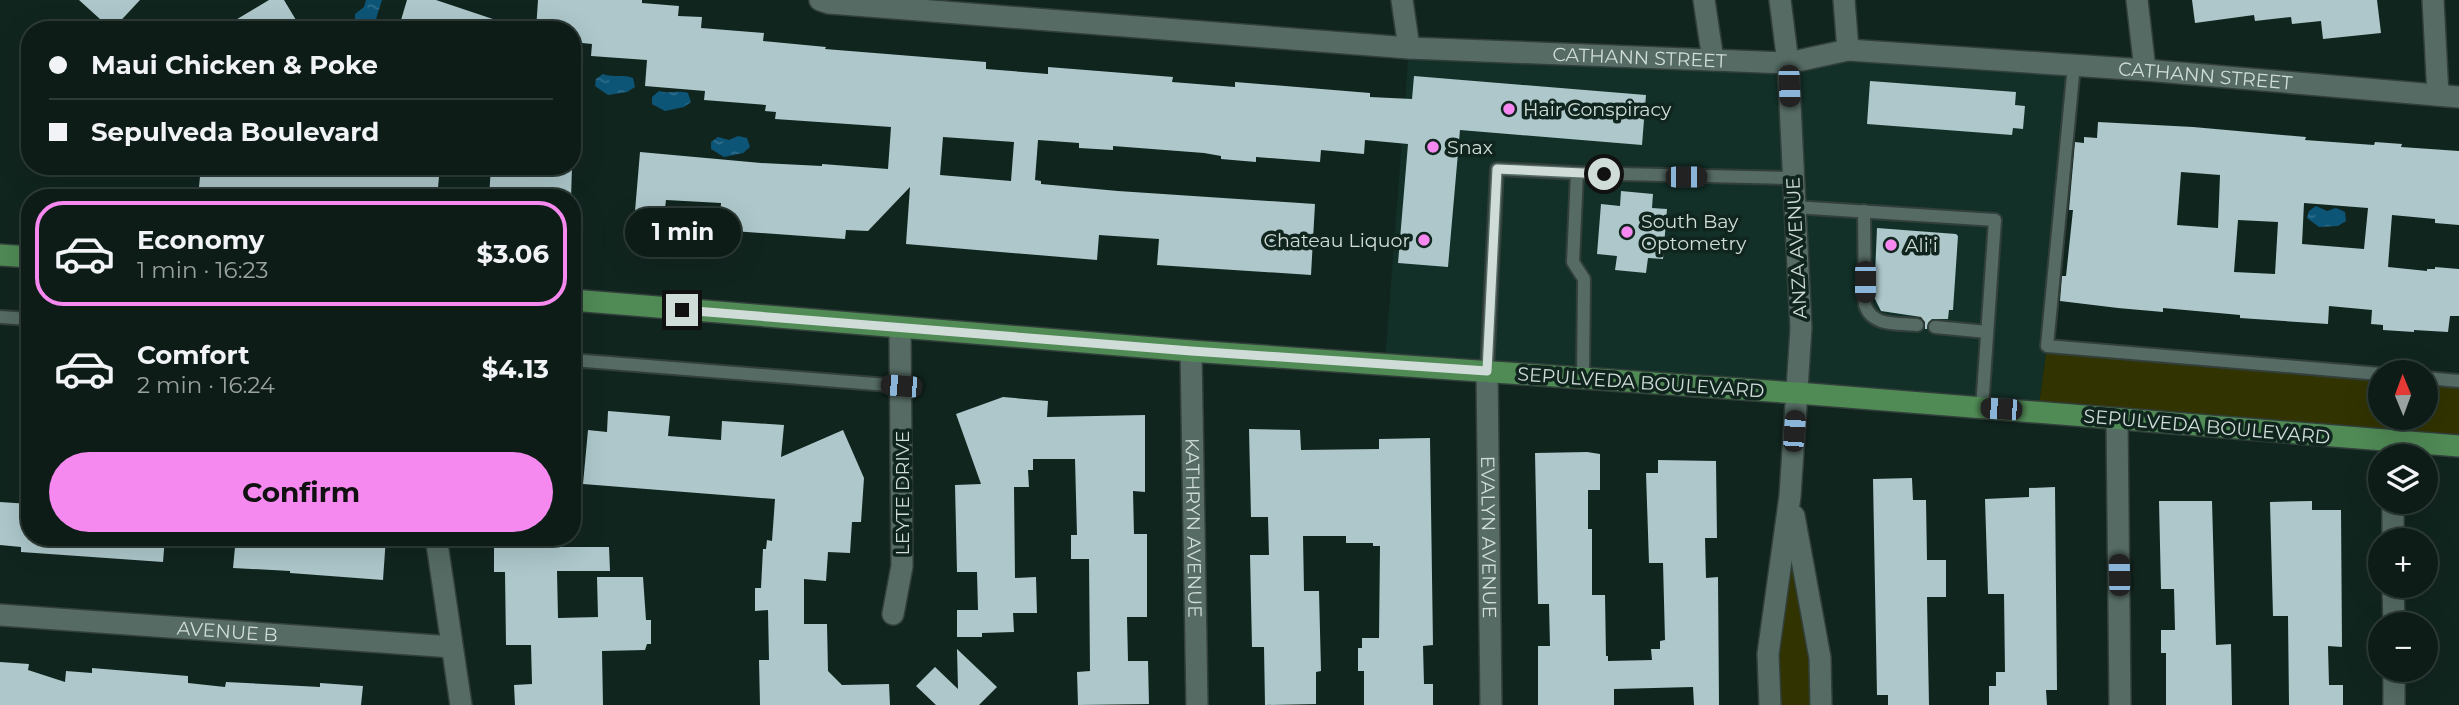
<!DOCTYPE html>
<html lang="en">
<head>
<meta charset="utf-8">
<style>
  :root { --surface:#0d1c17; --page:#162520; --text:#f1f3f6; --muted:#9aa1a1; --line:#2d3a36; --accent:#f589ef }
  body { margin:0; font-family:Montserrat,sans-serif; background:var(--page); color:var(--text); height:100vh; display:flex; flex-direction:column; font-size:26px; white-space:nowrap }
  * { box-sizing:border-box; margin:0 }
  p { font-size:23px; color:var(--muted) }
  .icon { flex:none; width:38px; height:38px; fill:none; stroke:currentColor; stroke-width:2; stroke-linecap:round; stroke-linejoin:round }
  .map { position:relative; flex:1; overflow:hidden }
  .sheet { position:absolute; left:21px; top:189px; width:560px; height:357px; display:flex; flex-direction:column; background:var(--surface); border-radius:28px; box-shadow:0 7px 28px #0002,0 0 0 2px var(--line) }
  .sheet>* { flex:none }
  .top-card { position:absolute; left:21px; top:21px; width:560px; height:154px; border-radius:28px; box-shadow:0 7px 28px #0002,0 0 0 2px var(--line); display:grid; align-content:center; height:154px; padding:0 28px; background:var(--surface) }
  .needle { width:46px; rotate:359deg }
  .fabs { position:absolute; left:2368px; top:360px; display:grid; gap:14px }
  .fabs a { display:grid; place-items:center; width:70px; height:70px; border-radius:50%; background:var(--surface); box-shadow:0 7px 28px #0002,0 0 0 2px var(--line); font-size:35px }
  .end { position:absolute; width:32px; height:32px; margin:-16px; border:9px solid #d0dcd8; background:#111; box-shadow:0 0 0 4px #111 }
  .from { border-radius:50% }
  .bubble { position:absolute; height:49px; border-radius:24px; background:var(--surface); box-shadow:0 7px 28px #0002,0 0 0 2px var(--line); font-size:23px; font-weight:700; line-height:49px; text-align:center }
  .car { position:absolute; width:21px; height:42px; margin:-21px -10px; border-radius:9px; box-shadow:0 0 5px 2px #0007; background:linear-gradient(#222 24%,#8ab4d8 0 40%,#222 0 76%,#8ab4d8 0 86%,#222 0) }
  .top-card b { display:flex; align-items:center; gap:24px; height:66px; font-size:26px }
  .top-card b+b { border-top:2px solid var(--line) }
  .top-card i { width:18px; height:18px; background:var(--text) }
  ul { padding:12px 0 0; list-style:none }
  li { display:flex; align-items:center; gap:21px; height:105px; margin:0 14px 10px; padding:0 14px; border:4px solid transparent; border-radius:28px }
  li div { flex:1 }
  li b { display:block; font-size:26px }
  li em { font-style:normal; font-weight:700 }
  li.active { border-color:var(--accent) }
  li>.icon { width:63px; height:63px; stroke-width:1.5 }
  .action { display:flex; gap:14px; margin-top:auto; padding:14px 28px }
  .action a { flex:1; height:80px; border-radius:42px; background:var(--accent); color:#111; font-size:28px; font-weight:700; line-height:80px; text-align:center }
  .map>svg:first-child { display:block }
</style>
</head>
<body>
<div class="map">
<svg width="2459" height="705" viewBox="0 0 2459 705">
  <defs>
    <pattern id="water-ripples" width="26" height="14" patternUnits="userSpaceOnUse" patternTransform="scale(1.75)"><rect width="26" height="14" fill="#0d5577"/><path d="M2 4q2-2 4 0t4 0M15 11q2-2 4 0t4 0" fill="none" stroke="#2f6d8a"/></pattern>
  </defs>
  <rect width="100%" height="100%" fill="#11251f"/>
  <path fill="#123028" d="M1409,48L1788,63L1848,50L2074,65L2047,346L2038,412L1385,363Z"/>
  <g fill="#313301">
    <path d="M2047,346L2380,374V418H2426V378L2459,381V446L2038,412Z"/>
    <path d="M1790,496L1821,705H1769Z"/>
  </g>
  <g fill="url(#water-ripples)">
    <path d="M366,0H382L375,22L360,27L355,23V14L364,7Z"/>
    <path d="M603,74C614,78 622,74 633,78L635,87L627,92L608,95L595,86L596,79Z"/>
    <path d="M659,91C670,94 677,90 688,93L691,102L684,107L665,111L652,104V97Z"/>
    <path d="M738,136L747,138L750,147L743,153L724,157L711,149V142L718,137L729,140Z"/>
    <path d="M2316,206L2327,211L2336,208L2345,212L2346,221L2338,226L2319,227L2307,218L2309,211Z"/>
  </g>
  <g fill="#adc7ca" fill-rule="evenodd">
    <path d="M79,0H140L112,30Z"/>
    <path d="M269,0H284L302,30H219Z"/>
    <path d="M407,0H436L514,26V30H398Z"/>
    <path d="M538,0H642V3L679,6L678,16L702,17L701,28L764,33L763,41L826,47L825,49L986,62V69L1048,74V67L1111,72L1173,77L1172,82L1235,87V82L1370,93V97L1412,99L1414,76L1646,95L1642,145L1460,130L1448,267L1398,263L1408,144L1365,140L1364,154L1321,150L1320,162L1256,157V162L1221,159V156L1204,153L1113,146V150L1079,148V143L1038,140L1035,180L1041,181V184L1118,191L1315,204L1311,275L1157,265L1159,239L1099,235L1097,260L906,244L910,187L868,231L846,230L845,239L719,230L721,203L666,200L663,225L634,223L640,152L761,163L822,166V164L888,169L891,127L775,119L776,112L765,111L766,105L704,100L705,91L645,86L647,60L591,56L592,44L572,42V30H536ZM943,137L1014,142L1011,181L940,175Z"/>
    <path d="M2192,0H2377L2381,33L2323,39L2321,21L2292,24L2291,17L2255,21L2254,15L2195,23Z"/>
    <path d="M1870,81L2016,92L2015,105L2025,106L2023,129L2013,128L2012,135L1867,124Z"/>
    <path d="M2098,122L2193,127L2306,137L2305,140L2374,145L2375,142L2402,144L2401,147L2459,151V225L2435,223V219L2392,215L2388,267L2427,271V269H2435V267L2459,269V316H2450L2448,332L2414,330V332L2383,330V325L2371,324L2372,310L2329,306L2328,324L2240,318V315L2163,308V312L2118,308L2060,301L2062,276H2066L2073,210H2069L2075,142L2084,143V137L2097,138ZM2181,172L2220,175L2218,228L2177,225ZM2304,203L2368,208L2364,249L2302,244ZM2238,220L2278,222L2275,274L2234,272Z"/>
    <path d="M201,166H440L437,198H333L199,187Z"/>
    <path d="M491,166H572L571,198H489Z"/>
    <path d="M1621,191L1653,194L1652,208L1667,209L1663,259L1648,258L1646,273L1615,270L1617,256L1597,254L1601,204L1620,206Z"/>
    <path d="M1877,228L1956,234L1958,236L1953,310H1949L1948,319H1932L1928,323L1927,329H1925V322L1921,317L1881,311L1874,297Z"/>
    <path d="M1003,397L1048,401L1047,417L1145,415V492L1133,491L1134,534H1147V617H1127L1128,661H1148L1149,704L1078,705L1077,672L1090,671L1089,559H1071V535H1077L1075,459H1033V470H1028L1029,487H1014L1015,578L1036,577L1037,613H1013L1014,632L982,633V637H957V610H978L977,572H957L955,485L981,484L956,414Z"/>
    <path d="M608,411L670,416L668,436L721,440L722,421L784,425L781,457L843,430L864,478L861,522H852L850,553L828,552L826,581L804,579V624H827L828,671L842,685L889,684L890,705H760L759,660H769L768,610L755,611V588H761L763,549H766L767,540L772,541L775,499L583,484L588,430L607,432Z"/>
    <path d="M1249,429L1300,430L1301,450L1379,449V439L1430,438L1433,645L1423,646L1424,684H1433V705H1364V671H1358V648H1362V638H1379L1380,546H1373V543H1346V536H1303L1304,591H1319L1321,671L1316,672V704L1265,705L1264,647H1252L1250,555H1269L1268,517H1251Z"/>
    <path d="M1587,452L1600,454V490H1588V529H1592V595H1605L1606,656H1608V661L1652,660L1651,649H1660V641L1665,640L1663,563H1649L1646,473H1658V460L1716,461L1717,538H1705L1706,578L1718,577L1719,705H1694L1693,687L1614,689V705H1538V646H1550L1549,604H1538L1535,453Z"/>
    <path d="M1912,478L1913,500H1926L1927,560H1946V597H1927L1929,705H1888V695H1877L1873,479Z"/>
    <path d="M2055,487L2057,690H2046L2047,705H1989V686H1996V672H2005L2004,594H1988L1985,499L2029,497V488Z"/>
    <path d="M2159,501H2212L2216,645L2231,644L2232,705H2166V653H2161V630H2175L2174,589H2161Z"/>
    <path d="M2312,501V510H2341L2342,647L2328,646L2329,685H2343V705H2289L2288,616H2273L2270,502Z"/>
    <path d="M0,502L30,504V537H165L163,562L21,552V547L0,545Z"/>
    <path d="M236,537H386L383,580L290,573V571L233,568Z"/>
    <path d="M514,537H561V547H609L610,571H557L558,618L598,617L597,577H643L646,620H651V644H647L645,650L602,651L603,705H515L514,685L532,684L531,645H506L505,572H494V547H514Z"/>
    <path d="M957,649L997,687L979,705H936L916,686L935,667L958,689Z"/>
    <path d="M0,662L29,664L28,670L65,682L66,671L92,673V668L188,676V683L225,687L226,682L320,687V683L363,686L361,705H0Z"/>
  </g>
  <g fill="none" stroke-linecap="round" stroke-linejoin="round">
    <g stroke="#323f3b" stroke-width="16">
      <g id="lane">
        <path d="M2074,65L2047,346L2380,374"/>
        <path d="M1794,207L1995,220L1982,408"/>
        <path d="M1864,211L1865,305C1872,327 1898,323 1917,325"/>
        <path d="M0,317L30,319"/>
        <path d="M1935,327L1987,332"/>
        <path d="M572,360L901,386"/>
        <path d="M1487,371L1497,169L1577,173"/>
        <path d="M1583,378L1584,279L1573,262L1577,173L1793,178"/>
        <path d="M2426,378L2459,381"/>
      </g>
    </g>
    <g stroke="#323f3b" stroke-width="24">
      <g id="street">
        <path id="s1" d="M820,0L829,3L1409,48L1788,63L1848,50L2145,70L2459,97"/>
        <path d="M1402,0L1409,48"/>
        <path d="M1704,0L1713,60"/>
        <path d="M1844,0L1848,50"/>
        <path d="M2137,0L2145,70"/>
        <path d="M2433,0L2438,95"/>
        <path id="s2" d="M1191,351L1197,705"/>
        <path id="s3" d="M1487,371L1491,705"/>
        <path d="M2117,419L2120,705"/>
        <path d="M2392,441V457"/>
        <path d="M2393,502V541"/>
        <path d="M436,537L461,705"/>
        <path d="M2393,586L2394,625"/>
        <path d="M893,614L902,566L900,328"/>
        <path id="s4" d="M0,615L452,647"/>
        <path d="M2394,670V705"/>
      </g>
    </g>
    <g stroke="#323f3b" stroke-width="24">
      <g id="secondary">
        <path d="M1794,516L1820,658L1821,705"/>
        <path d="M1770,705L1768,654L1790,496L1801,328L1788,63L1780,0"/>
      </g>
    </g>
    <g stroke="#323f3b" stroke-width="24">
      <g id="primary">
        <path d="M0,255L30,257"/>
        <path d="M572,300L1191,351L1797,393L2459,446"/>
      </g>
    </g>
    <use href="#lane" stroke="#556b64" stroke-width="12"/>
    <use href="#street" stroke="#556b64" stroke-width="21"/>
    <use href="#secondary" stroke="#556b64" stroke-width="21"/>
    <use href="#primary" stroke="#508a55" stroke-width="21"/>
  </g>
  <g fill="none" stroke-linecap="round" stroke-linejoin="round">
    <path stroke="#d0dcd8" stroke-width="9" d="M682,310L1191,351L1487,371L1497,169L1604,174"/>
  </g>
  <g fill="#f589ef" stroke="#11251f" stroke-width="2.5">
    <circle cx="1509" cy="109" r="7"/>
    <circle cx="1433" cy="147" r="7"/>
    <circle cx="1627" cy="232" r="7"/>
    <circle cx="1424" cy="240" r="7"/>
    <circle cx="1891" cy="245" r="7"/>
  </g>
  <g text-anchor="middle" stroke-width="7" stroke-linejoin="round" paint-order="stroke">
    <g font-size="19" fill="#d0dcd8" stroke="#11251f">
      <text dy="7" stroke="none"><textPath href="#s1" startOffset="822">CATHANN STREET</textPath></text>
      <text dy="7" stroke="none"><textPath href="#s1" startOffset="1390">CATHANN STREET</textPath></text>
      <text transform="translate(1796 248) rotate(-93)" y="7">ANZA AVENUE</text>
      <text transform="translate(1641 382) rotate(4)" y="7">SEPULVEDA BOULEVARD</text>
      <text transform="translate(2207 426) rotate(5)" y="7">SEPULVEDA BOULEVARD</text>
      <text transform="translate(902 493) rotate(-90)" y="7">LEYTE DRIVE</text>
      <text dy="7" stroke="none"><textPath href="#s2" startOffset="177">KATHRYN AVENUE</textPath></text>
      <text dy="7" stroke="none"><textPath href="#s3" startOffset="166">EVALYN AVENUE</textPath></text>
      <text dy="7" stroke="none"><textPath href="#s4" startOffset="228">AVENUE B</textPath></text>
    </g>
    <g font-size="19" fill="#d0dcd8" stroke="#11251f" text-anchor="start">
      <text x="1523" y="116">Hair Conspiracy</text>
      <text x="1447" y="154">Snax</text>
      <text x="1641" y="228">South Bay<tspan x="1641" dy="22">Optometry</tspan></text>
      <text x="1410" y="247" text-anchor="end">Chateau Liquor</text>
      <text x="1905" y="252">Ali'i</text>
    </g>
  </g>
</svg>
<div class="fabs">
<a><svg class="needle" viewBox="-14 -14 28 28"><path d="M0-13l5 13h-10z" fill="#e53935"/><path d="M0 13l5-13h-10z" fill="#9aa1a1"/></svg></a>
<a><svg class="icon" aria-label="layers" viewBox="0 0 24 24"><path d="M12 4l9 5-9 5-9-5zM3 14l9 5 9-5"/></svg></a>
<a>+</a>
<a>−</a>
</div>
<i class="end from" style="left:1604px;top:174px"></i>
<i class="end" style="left:682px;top:310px"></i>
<div class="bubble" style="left:625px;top:208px;width:116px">1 min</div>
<i class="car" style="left:1789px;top:86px;rotate:178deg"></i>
<i class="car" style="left:1686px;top:177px;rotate:90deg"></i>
<i class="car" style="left:1865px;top:282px;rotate:180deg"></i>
<i class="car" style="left:901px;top:386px;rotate:275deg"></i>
<i class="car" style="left:2001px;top:409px;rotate:274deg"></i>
<i class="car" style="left:1794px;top:431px;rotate:4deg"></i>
<i class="car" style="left:2119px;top:575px;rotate:359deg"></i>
<div class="top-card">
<b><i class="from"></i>Maui Chicken &amp; Poke</b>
<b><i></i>Sepulveda Boulevard</b>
</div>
<section class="sheet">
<ul>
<li class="active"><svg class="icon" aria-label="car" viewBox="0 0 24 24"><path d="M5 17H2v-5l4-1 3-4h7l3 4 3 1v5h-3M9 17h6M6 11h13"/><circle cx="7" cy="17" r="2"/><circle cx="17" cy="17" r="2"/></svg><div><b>Economy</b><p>1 min · 16:23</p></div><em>$3.06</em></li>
<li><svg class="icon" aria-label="car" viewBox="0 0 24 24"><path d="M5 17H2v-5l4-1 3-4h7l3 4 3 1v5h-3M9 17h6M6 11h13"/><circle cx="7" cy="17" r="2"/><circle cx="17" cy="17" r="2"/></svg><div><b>Comfort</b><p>2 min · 16:24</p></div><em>$4.13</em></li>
</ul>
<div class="action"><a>Confirm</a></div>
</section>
</div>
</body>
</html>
